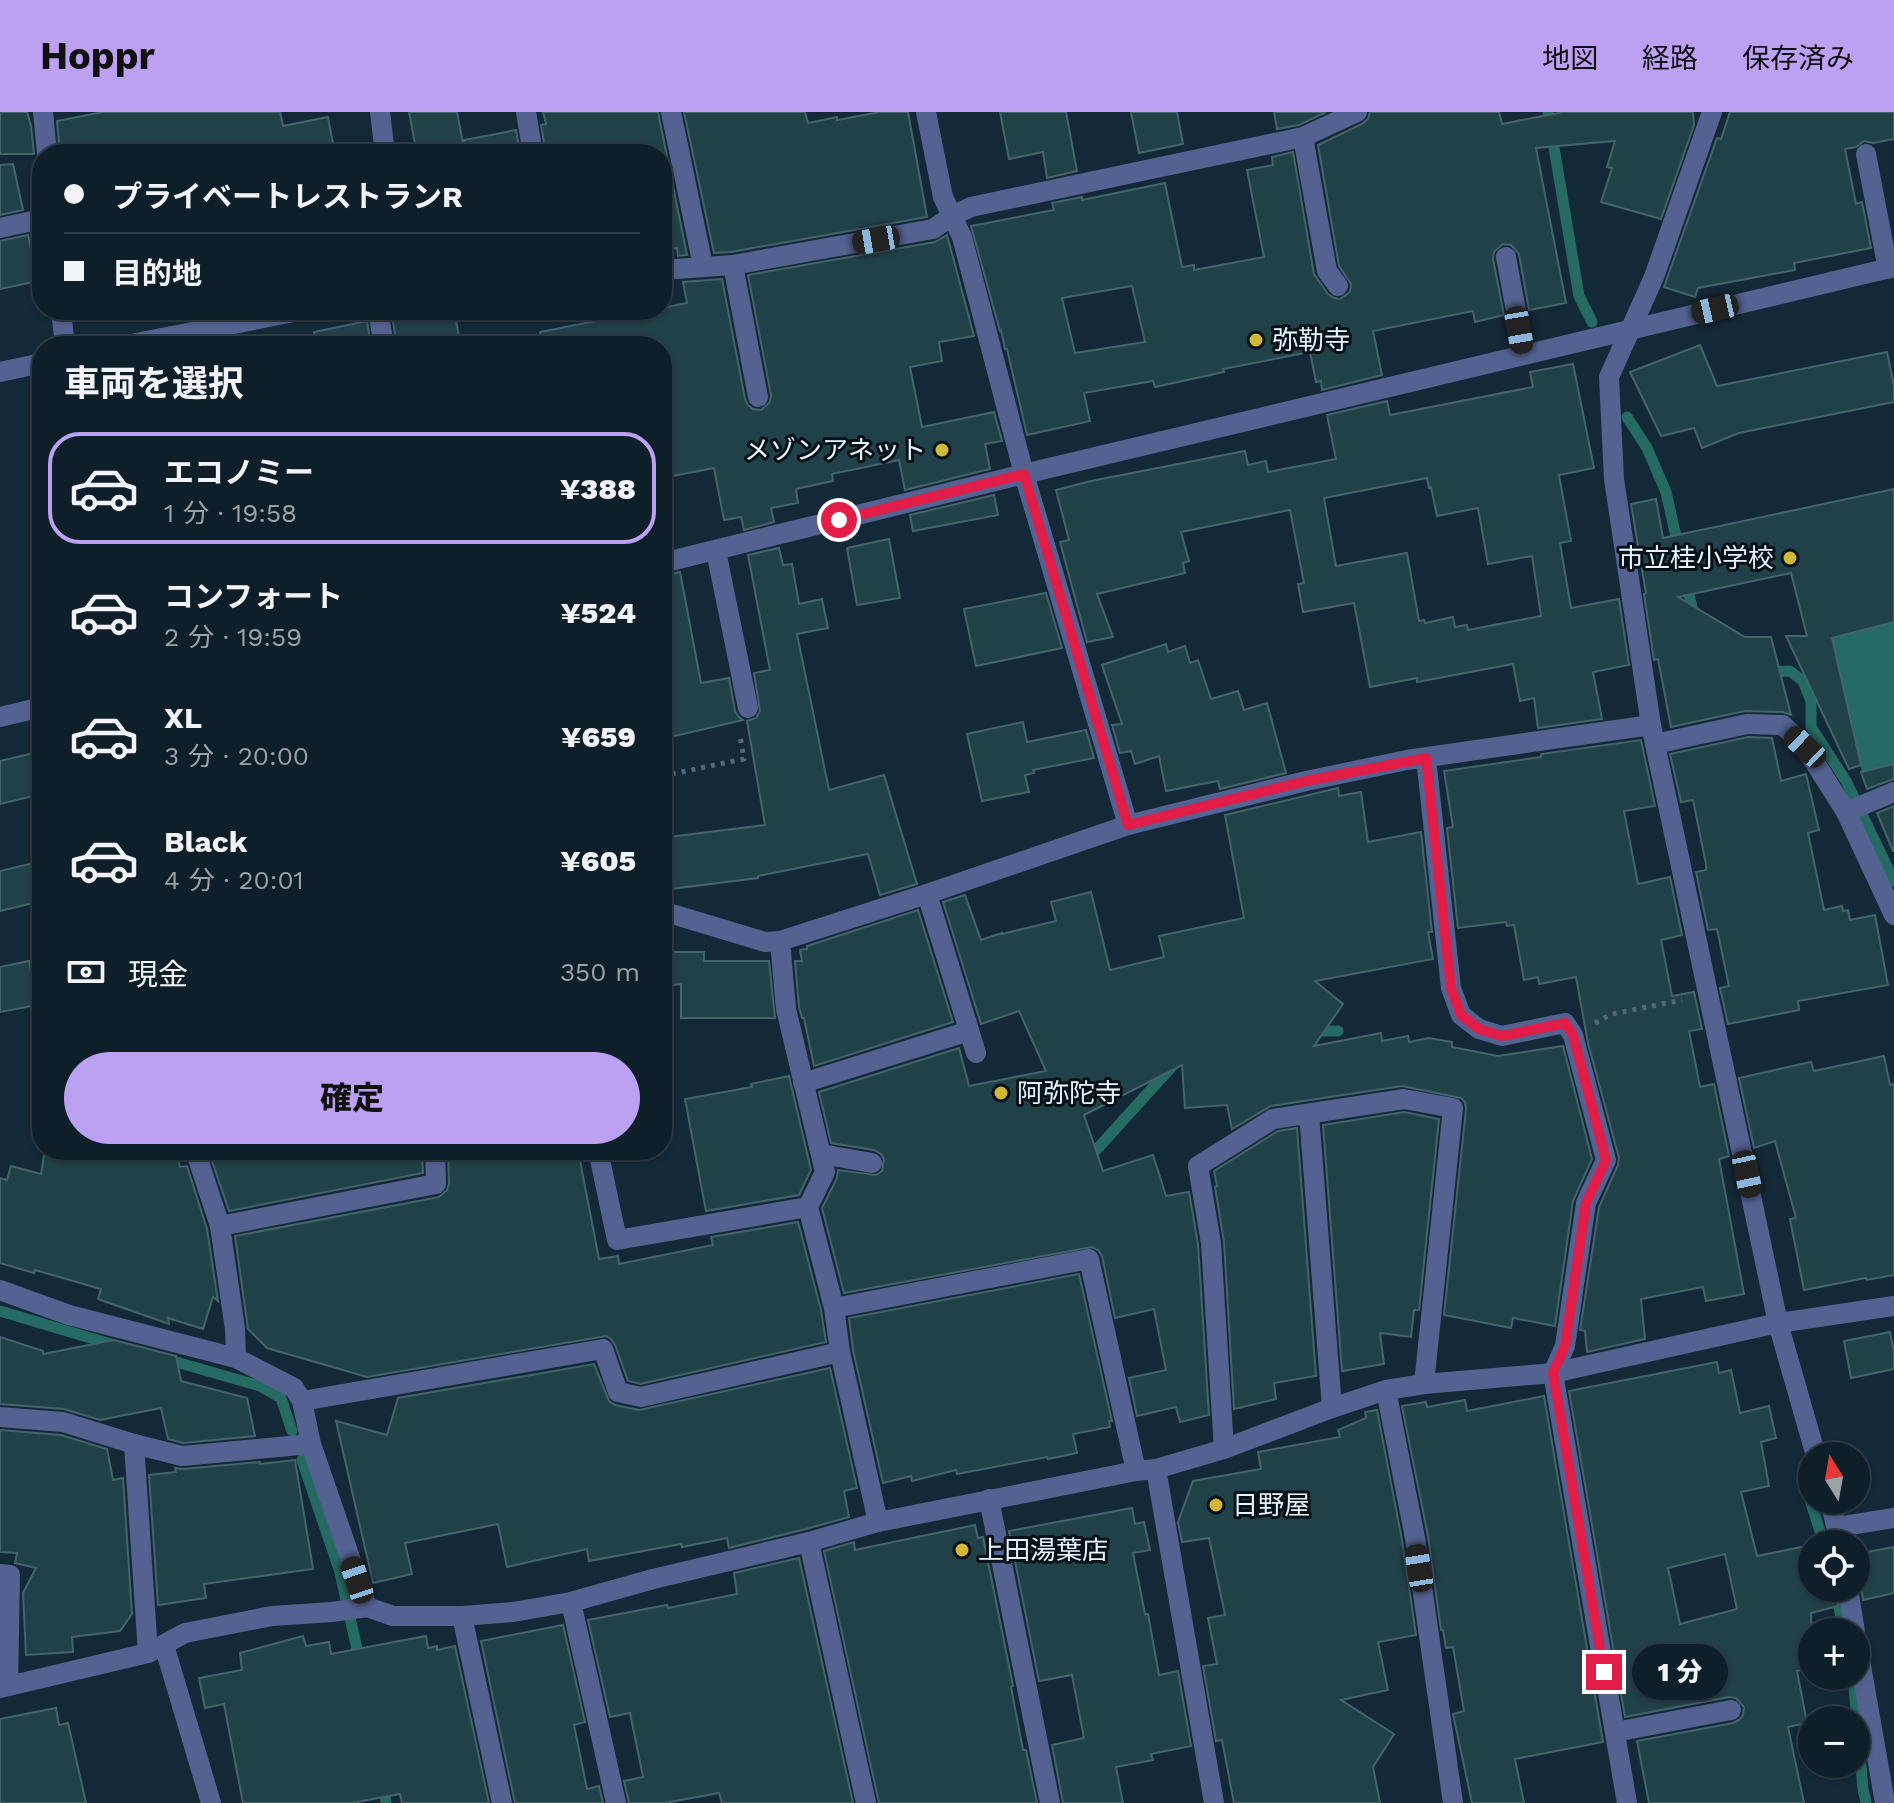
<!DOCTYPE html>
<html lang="ja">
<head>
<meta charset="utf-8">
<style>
  :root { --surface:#0f1f2a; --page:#182732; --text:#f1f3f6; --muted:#9ba2a8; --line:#2f3d47; --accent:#bca0f2 }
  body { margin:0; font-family:"Work Sans","Noto Sans JP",sans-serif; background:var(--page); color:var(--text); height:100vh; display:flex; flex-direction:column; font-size:30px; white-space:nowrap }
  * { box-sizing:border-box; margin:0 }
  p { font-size:26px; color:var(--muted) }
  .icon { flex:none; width:44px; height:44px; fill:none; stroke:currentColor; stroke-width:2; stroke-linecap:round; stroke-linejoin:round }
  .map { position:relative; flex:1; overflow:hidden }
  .sheet { position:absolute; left:32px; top:224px; width:640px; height:824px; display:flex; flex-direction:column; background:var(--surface); border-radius:32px; box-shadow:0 2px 6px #0004,0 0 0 2px var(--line) }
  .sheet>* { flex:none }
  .banner { position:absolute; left:32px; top:32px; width:640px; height:176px; border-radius:32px; box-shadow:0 2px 6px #0004,0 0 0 2px var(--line); display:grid; align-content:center; height:176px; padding:0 32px; background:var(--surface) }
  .needle { width:52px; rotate:349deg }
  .fabs { position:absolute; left:1798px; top:1330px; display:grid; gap:16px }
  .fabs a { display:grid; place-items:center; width:72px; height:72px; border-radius:50%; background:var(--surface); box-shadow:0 2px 6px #0004,0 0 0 2px var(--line); font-size:40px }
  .end { position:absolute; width:36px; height:36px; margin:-18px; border:10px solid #e11d48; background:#fff; box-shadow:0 0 0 4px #fff }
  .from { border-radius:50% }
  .bubble { position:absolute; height:56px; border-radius:28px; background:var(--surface); box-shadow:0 2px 6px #0004,0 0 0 2px var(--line); font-size:26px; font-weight:800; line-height:56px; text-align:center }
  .car { position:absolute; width:24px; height:48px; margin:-24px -12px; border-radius:10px; box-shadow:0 0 6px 2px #0007; background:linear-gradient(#222 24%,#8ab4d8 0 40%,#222 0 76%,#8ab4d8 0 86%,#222 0) }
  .banner b { display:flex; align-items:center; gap:28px; height:76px; font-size:30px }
  .banner b+b { border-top:2px solid var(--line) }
  .banner i { width:20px; height:20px; background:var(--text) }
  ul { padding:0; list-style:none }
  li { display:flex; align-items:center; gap:24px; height:112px; margin:0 16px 12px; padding:0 16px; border:4px solid transparent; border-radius:32px }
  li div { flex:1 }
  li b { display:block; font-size:30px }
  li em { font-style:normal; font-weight:800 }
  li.selected { border-color:var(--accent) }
  li>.icon { width:72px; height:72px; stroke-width:1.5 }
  h2 { padding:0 32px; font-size:36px; line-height:96px }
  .pay { display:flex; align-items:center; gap:20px; height:88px; padding:0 32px; font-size:30px }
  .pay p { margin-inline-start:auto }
  .action { display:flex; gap:16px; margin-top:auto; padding:16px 32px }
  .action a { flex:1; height:92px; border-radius:48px; background:var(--accent); color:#111; font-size:32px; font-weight:800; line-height:92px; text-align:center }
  header { display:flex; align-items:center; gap:48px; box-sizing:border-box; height:112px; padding:0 40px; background:var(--accent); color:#111 }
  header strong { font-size:38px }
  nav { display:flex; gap:44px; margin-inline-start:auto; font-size:28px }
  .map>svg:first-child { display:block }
</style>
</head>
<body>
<header>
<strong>Hoppr</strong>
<nav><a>地図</a><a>経路</a><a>保存済み</a></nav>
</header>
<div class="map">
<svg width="1894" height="1691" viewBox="0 0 1894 1691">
  <rect width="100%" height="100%" fill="#142938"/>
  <path fill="#256b63" d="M1894,510V652L1862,660L1832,526Z"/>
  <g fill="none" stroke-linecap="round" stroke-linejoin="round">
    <g stroke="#256b63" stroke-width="11">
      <path d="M1548,0L1579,184L1592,210"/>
      <path d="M1627,305L1647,336L1666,380L1679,438"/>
      <path d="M1686,470L1695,508"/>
      <path d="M1767,560L1790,559L1803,569L1811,589V615L1846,669L1894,769"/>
      <path d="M1309,919H1338"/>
      <path d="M1088,1047L1176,950"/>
      <path d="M0,1199L114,1233"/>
      <path d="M166,1247L260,1274L281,1286L292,1319"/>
      <path d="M302,1348L340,1460L360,1551"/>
      <path d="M1805,1372L1824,1432"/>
      <path d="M1835,1476L1844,1520"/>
      <path d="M1853,1564L1863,1677L1866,1691"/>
      <path d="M383,1670L386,1691"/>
    </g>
  </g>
  <g fill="#214148" stroke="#44646c" stroke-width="2" fill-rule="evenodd">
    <path d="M0,0H27L31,14L34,42H0Z"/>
    <path d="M103,0H280L283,14L328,5L335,42H189L187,33L144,41L143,36L130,38L129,33L80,42H60L57,9Z"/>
    <path d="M409,0H457L465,42H417Z"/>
    <path d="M543,0H658L687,143L678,144L677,136L662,139V42H546L541,13L546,12Z"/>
    <path d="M684,0H805L808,11L837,5V8L880,0H908L927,105L731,140L714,141Z"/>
    <path d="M1000,0H1066L1077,59L1047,66L1043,40L1009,47Z"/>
    <path d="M1131,0H1177L1183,32L1139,41Z"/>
    <path d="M1274,0H1326L1299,13L1277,17Z"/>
    <path d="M1370,0H1499L1502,12L1563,0H1693L1694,13L1661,107L1601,90L1612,56L1607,55L1615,29L1536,36L1566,191L1529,198L1519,142L1511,133L1503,132L1494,140L1493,147L1504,203L1475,210L1473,199L1373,219L1382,263L1322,278L1321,269L1316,270L1310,240L1223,257L1224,260L1155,275L1153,269L1084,281L1090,309L1027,323L1007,237H1005L1001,218L1000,219L971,114L1054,98L1052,91L1082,85V88L1165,71L1182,155L1194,153V158L1264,145L1247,58L1273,53L1272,45L1293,40L1314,162L1328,182L1334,186L1340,187L1350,180L1351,172L1339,154L1318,33L1362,12L1368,7ZM1132,174L1145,230L1075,241L1062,186Z"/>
    <path d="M1730,0H1894V27L1873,31L1864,29L1856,35L1845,37L1856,92L1862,90L1871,136L1794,151L1795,158L1698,176L1695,185L1664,175L1717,26L1721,27Z"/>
    <path d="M516,18L520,42H466L464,28Z"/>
    <path d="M13,52L23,98L0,103V53Z"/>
    <path d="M28,123L38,169L0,177V129Z"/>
    <path d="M947,123L974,224L939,230L942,249L910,255L922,315L994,300L1002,329L985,332L990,357L905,378L899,348L832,362L833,369L796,377L798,391L771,396L774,410L744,418L741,405L724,408L714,356L662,366V234H542L540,220L651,198H662V196L687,191L683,170L722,167L745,287L748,293L753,297L761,298L770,290L771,283L748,163L935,130Z"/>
    <path d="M425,198H434L436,207L455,204L461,234H397L392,204Z"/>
    <path d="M367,209L371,234H316L314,220Z"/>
    <path d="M1700,233L1717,274L1887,240L1894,274V290L1739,321L1702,336L1694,316L1661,324L1630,260Z"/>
    <path d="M1573,252L1594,356L1559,363L1571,429L1560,431L1571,496L1619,487L1629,553L1593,560L1602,607L1538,616L1534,586L1520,589L1513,552L1417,570V566L1370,575L1354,491L1303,500L1298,472L1304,471L1290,398L1181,420L1189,449L1183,451L1185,461L1097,482L1113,525L1087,530L1060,430L1069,428L1056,378L1091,369L1245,339L1248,353L1266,349L1268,360L1336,347L1327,303L1387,289L1390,303L1533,275L1530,260ZM1427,366L1429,376L1431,375L1437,404L1478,396L1488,452L1532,444L1541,504L1468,518L1467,513L1455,515L1453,505L1425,511L1424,508L1419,509L1407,441L1336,454L1324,386Z"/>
    <path d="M1894,377V510L1832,526L1861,653L1849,657L1786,524H1807L1791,461L1678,485L1745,525H1771L1791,603L1783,600L1745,599L1671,615L1658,547L1654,548L1644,482L1646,481L1631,392L1656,387L1663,426Z"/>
    <path d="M994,383L998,403L913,419L910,403Z"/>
    <path d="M889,427L900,486L857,493L847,436Z"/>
    <path d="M779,436L783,453L792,452L799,492L822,487L828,516L797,522L829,678L884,663L917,772L880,783L868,742L758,764V766L662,778V745H671L668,725L765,713L747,609L756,606L760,599L754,561L770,558L748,443Z"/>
    <path d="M680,460L701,571L729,566L735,599L738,604L743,608L662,627V464Z"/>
    <path d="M1046,481L1062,536L976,554L964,497Z"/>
    <path d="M1166,532L1168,540L1185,534L1190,551L1198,548L1211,587L1238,579L1244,598L1267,591L1286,661L1220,677L1218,669L1166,679L1159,644L1135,652L1131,639L1120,641L1112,613L1122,612L1102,553Z"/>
    <path d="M1023,610L1027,630L1086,618L1094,646L1033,658L1034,661L1025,663L1029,680L982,689L967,622Z"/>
    <path d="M1748,625L1772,626L1781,669L1806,662L1819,718L1808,721L1824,798L1842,794L1843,799L1848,798L1850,808L1875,803L1888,873L1798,889L1799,898L1728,912L1720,876L1729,874L1717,817L1708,818L1696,760L1706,758V752L1693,688L1681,690L1670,642Z"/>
    <path d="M1641,628L1655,694L1624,699L1638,772L1670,765L1682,823L1661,828L1672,884L1694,880L1702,917L1689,919L1700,975L1714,972L1729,1044L1719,1047L1744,1182L1706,1189L1703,1175L1641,1187L1645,1227L1587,1240L1585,1219L1580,1218L1599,1095L1618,1053L1619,1046L1588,931L1576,865L1539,872L1538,865L1524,868L1514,813L1507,814L1506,810L1458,816L1447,716L1453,715L1444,659L1541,645V642Z"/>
    <path d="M42,639V682L0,692V649Z"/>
    <path d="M1894,652V667L1867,677L1861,660Z"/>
    <path d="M1338,676L1339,684L1361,680L1368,730L1421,720L1432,820H1428L1433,847L1315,869L1343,892L1314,934L1381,921L1382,929L1408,924L1409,930L1429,926L1452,930V935L1498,944L1563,934L1592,1047L1573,1089L1555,1214L1513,1206L1511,1216L1444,1203L1466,997L1465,990L1461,986L1402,974L1271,994L1232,1017L1227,993L1185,996L1182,953L1084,1003L1103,1059L1153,1043L1166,1084L1189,1080L1198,1132L1209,1303L1180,1310L1176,1295L1137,1304L1129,1266L1166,1258L1154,1197L1115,1206L1102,1144L1098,1138L1092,1135L844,1181L822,1096L837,1066L838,1058L876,1063L882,1059L884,1047L881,1042L874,1038L831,1031L819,980L959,936L969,974L1046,959L1019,899L981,912L943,790L965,783L981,828L1002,821V822L1056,809L1051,790L1091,780L1110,858L1164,845L1159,824L1244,806L1225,703Z"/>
    <path d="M1894,694V739H1893L1877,701Z"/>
    <path d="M42,749V789L0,799V759Z"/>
    <path d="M918,798L953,910L814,954L804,906H802L799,895L795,849H802L800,838L807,837V834Z"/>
    <path d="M662,840H704V849H769L775,906H681V872L662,875Z"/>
    <path d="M29,849L37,893L0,900V855Z"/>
    <path d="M1884,944L1890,973L1894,972V1163L1867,1168L1866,1166L1804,1178L1790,1107L1796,1106L1775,1029L1754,1036L1739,966L1811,950L1814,959Z"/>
    <path d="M789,964L811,1058L799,1083L706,1099L685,987L752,975L751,972Z"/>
    <path d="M1404,1000L1439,1007L1419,1198H1414L1411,1225L1380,1221L1384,1252L1342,1259L1323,1013Z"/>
    <path d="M1297,1016L1316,1264L1274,1271L1276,1287L1234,1297L1224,1130L1215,1075L1217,1074L1214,1059L1278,1019Z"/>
    <path d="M75,1038H176L180,1055L187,1054L207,1117L218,1189L213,1185L203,1217L168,1206L169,1212L98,1187L101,1177L35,1158L34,1161L0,1151V1066L7,1068L11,1054L41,1062L44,1044Z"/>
    <path d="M285,1038H422L423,1061L229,1099L212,1049L237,1044V1047Z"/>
    <path d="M448,1038H578L599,1147L618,1144L619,1152L713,1133L711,1125L798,1110L821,1198L826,1230L641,1272L628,1269L615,1233L611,1227L606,1224L367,1265L267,1236L248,1217L235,1124L439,1085L447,1078L449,1072Z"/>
    <path d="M1079,1162L1112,1309H1109L1110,1315L1073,1322L1077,1341L1048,1347L1047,1345L957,1362L956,1358L912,1369L911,1364L883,1371L853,1238L849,1206Z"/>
    <path d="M1890,1220L1894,1240V1257L1851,1266L1844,1229Z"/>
    <path d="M0,1225L43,1239V1242L114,1228L176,1244L181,1269L247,1286L255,1324L183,1331L168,1327L161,1296L100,1308L64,1297L0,1292Z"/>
    <path d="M1717,1250L1719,1261L1731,1258L1740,1301L1769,1294L1776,1326L1761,1330L1769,1374L1741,1380L1757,1444L1811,1433L1812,1476H1835L1838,1494L1811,1501L1812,1546L1803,1547L1805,1558L1797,1559L1807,1611L1788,1615L1804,1691H1649L1637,1629L1733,1611L1739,1608L1743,1603L1744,1595L1736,1586L1729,1585L1625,1605L1569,1279ZM1725,1442L1737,1497L1680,1512L1668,1456Z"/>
    <path d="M594,1252L609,1289L615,1293L639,1298L830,1256L857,1376L844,1379L849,1405L806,1417L729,1436L727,1426L682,1435L681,1432L589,1449L587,1437L507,1455L498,1412L405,1431L412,1462L373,1471L336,1309L387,1323L398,1286Z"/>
    <path d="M1544,1284L1603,1630L1515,1647L1524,1691H1472L1453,1602L1464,1599L1453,1535L1446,1536L1443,1518H1441L1428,1424L1402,1294L1426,1290L1427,1295L1465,1288L1467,1299Z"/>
    <path d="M1377,1298L1402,1428L1416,1523L1378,1530L1388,1578L1341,1588L1394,1622L1373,1655L1380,1691H1234L1222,1628L1216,1629L1203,1554L1217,1552L1208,1506L1225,1503L1209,1426L1182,1430L1178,1410L1193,1369L1261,1357L1258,1340L1340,1325L1338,1318L1366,1306L1365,1300Z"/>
    <path d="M0,1318L61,1323L107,1337L113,1368L123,1366L132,1502L120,1519L72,1525L73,1540L26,1543L23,1481L36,1456L15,1451L17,1441L0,1440Z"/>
    <path d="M295,1348L313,1457L204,1472L206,1486L158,1493L149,1363L176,1360L175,1356L183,1357L260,1350V1352Z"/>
    <path d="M1132,1396L1135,1412L1144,1410L1150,1438L1133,1441L1145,1502H1148L1159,1563L1178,1559L1191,1634L1151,1642L1153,1648L1116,1655L1123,1691H1063L1052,1633L1084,1626L1072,1563L1039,1569L1009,1419Z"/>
    <path d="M975,1413L978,1426L983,1425L1013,1574L1011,1575L1023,1638H1026L1037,1691H879L824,1439L854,1430L855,1438Z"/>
    <path d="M1894,1435V1481L1863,1488L1861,1473L1856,1466V1442Z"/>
    <path d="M799,1446L853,1691H722L719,1681L665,1691H629L624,1669L643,1665L630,1601L610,1605L588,1508L667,1493L668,1496L737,1482L734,1461Z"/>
    <path d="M563,1513L585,1610L574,1613L587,1677L599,1674L603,1691H515L481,1529Z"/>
    <path d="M303,1524L306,1534L329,1530L331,1542L426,1524L428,1536L437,1534V1538L455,1534L489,1691H402L400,1682L352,1691H243L224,1592L205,1596L199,1566L242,1558L240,1541Z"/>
    <path d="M56,1596L59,1613L68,1611L86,1691H0V1607Z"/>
  </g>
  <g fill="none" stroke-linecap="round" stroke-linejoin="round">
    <g stroke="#546774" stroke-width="5" stroke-dasharray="4 6" stroke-linecap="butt">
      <path d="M662,664L744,647L740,624"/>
      <path d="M1595,911L1612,902L1682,888"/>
    </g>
    <g stroke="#546292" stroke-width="20">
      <path d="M43,0L47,42"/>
      <path d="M380,0L385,42"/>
      <path d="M526,0L533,42"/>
      <path d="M671,0L703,154"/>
      <path d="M926,0L943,85L962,125L1024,362L1128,713"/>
      <path d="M1712,0L1654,165L1609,265L1614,367L1651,613L1778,1211L1816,1344"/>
      <path d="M1303,25L1327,159L1338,174"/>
      <path d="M1866,42L1888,157"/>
      <path d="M0,116L42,107"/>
      <path d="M1506,145L1524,242"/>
      <path d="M733,153L758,285"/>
      <path d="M662,158L733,153L933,117L952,104L971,95L1303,25L1357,0"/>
      <path d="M61,198L65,234"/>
      <path d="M378,198L384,234"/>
      <path d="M121,234L304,198"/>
      <path d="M0,260L42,251"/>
      <path d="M716,439L748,596"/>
      <path d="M662,451L1024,362L1894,155"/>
      <path d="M0,605L42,595"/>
      <path d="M1655,632L1747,612L1783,613L1805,635L1846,700L1894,803"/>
      <path d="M1426,646L1451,876L1461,903L1479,917L1502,924L1565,911L1573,923L1606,1048L1586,1091L1565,1234L1553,1261L1627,1691"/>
      <path d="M1846,700L1894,680"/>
      <path d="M927,782L976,941"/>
      <path d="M662,799L765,830L780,829L927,782L1128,713L1306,669L1407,648L1651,613"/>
      <path d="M780,829L786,897L825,1060L808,1095L834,1196L840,1240L878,1410"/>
      <path d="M803,971L969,919"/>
      <path d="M1309,1002L1332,1296"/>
      <path d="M195,1038L220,1114L235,1217L236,1246"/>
      <path d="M598,1038L617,1128L808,1095"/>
      <path d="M821,1042L872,1051"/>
      <path d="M220,1114L436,1072L435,1038"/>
      <path d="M0,1178L69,1203L236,1246L294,1276L302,1289L603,1237L618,1280L641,1285L840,1240"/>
      <path d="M834,1196L1089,1147L1136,1359"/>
      <path d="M1386,1278L1415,1426L1453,1691"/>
      <path d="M302,1289L311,1332L367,1495"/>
      <path d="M0,1305L63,1310L134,1332L182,1344L311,1332"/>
      <path d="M134,1332L148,1541"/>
      <path d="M1224,1337L1211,1131L1198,1054L1273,1007L1404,987L1453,996L1424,1272"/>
      <path d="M1156,1357L1214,1691"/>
      <path d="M989,1387L1050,1691"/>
      <path d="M1830,1388L1840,1432"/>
      <path d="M1837,1415L1894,1406"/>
      <path d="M809,1430L866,1691"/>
      <path d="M0,1462L10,1463L8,1574"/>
      <path d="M1848,1476L1855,1520"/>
      <path d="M571,1490L616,1691"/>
      <path d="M462,1504L502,1691"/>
      <path d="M1856,1525L1885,1691"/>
      <path d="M164,1533L211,1691"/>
      <path d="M0,1576L148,1541L185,1521L272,1504L332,1500L367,1495L393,1504H462L513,1500L571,1490L653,1467L809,1430L878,1410L1136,1359L1156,1357L1224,1337L1332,1296L1386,1278L1424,1272L1553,1261L1778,1211L1894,1194"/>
      <path d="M1615,1620L1731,1598"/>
    </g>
  </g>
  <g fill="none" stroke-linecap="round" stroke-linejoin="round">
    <path stroke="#e11d48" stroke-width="10" d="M839,408L1024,362L1128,713L1306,669L1426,646L1451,876L1461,903L1479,917L1502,924L1565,911L1573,923L1606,1048L1586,1091L1565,1234L1553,1261L1604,1560"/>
  </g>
  <g fill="#d1b736" stroke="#081117" stroke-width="3">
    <circle cx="1256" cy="228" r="8"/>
    <circle cx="942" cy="338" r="8"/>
    <circle cx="1790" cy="446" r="8"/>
    <circle cx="1001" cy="981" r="8"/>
    <circle cx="1216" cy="1393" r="8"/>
    <circle cx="962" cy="1438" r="8"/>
  </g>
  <g text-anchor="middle" stroke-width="6" stroke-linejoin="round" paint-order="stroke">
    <g font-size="26" fill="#e7f4fe" stroke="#081117" text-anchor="start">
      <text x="1272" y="237">弥勒寺</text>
      <text x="926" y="347" text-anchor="end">メゾンアネット</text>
      <text x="1774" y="455" text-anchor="end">市立桂小学校</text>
      <text x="1017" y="990">阿弥陀寺</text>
      <text x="1232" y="1402">日野屋</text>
      <text x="978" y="1447">上田湯葉店</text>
    </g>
  </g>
</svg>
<div class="fabs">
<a><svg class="needle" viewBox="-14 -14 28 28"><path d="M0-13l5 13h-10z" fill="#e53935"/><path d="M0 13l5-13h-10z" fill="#9ba2a8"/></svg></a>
<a><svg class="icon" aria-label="locate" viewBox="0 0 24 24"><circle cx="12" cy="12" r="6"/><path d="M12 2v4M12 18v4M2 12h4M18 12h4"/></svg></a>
<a>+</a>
<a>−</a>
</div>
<i class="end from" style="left:839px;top:408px"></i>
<i class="end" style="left:1604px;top:1560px"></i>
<div class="bubble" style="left:1632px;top:1532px;width:96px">1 分</div>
<i class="car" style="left:876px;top:128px;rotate:260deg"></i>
<i class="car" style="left:1715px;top:197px;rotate:257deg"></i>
<i class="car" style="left:1519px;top:218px;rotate:170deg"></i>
<i class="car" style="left:1805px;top:635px;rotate:313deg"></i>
<i class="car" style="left:1747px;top:1062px;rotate:168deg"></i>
<i class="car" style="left:1419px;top:1456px;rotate:351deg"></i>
<i class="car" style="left:357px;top:1468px;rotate:341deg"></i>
<div class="banner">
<b><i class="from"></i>プライベートレストランR</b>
<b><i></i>目的地</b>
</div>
<section class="sheet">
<h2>車両を選択</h2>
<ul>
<li class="selected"><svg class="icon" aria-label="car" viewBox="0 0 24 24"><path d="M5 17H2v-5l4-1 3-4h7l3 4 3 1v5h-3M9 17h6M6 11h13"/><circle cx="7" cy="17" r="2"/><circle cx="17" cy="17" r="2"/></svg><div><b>エコノミー</b><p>1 分 · 19:58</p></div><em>¥388</em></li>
<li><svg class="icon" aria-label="car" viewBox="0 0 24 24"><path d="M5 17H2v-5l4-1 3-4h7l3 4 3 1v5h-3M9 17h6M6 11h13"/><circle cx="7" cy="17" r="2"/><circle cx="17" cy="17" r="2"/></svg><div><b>コンフォート</b><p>2 分 · 19:59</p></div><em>¥524</em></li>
<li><svg class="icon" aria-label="car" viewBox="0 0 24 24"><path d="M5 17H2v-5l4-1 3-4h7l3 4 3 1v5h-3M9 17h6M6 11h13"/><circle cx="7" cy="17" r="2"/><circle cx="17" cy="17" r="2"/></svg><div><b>XL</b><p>3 分 · 20:00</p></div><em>¥659</em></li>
<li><svg class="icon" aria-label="car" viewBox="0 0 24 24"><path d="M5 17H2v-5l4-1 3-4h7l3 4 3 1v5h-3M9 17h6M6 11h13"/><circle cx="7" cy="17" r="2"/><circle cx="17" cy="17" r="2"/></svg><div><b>Black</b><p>4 分 · 20:01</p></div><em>¥605</em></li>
</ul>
<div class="pay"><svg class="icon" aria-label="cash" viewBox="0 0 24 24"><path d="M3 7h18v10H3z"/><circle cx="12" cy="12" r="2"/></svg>現金<p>350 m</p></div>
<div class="action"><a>確定</a></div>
</section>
</div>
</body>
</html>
